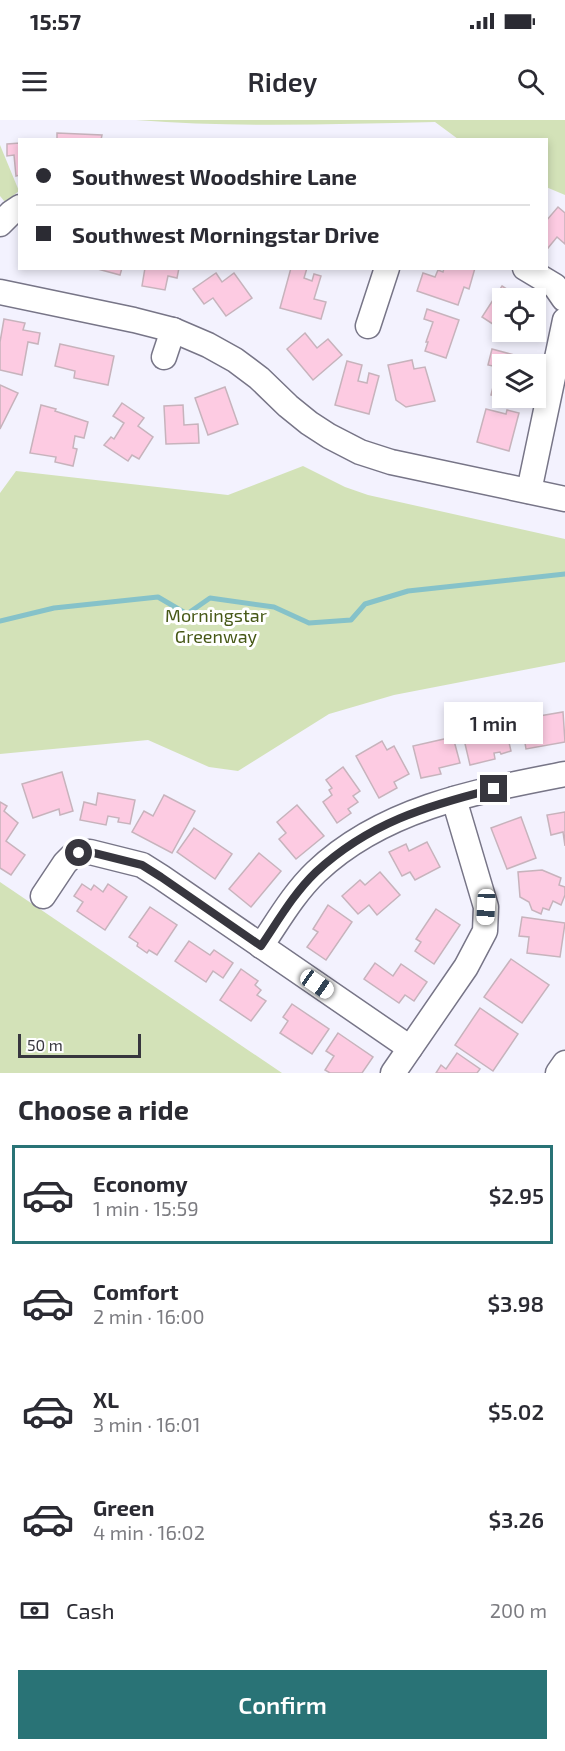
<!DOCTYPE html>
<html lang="en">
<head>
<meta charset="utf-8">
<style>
  :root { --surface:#fff; --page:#f2f2f3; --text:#2b2b33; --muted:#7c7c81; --line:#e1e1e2; --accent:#297376 }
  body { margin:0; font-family:"Exo 2",sans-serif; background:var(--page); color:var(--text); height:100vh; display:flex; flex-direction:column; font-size:22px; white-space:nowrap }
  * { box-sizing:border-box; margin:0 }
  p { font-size:20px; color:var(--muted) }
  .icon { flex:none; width:33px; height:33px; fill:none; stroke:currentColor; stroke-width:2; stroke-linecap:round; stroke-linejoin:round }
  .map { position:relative; height:953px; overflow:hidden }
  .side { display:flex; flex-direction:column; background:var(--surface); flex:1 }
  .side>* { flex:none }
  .guide { position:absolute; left:18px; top:18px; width:530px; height:132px; border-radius:0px; box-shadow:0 3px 9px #0003; display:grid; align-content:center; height:132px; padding:0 18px; background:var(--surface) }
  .fabs { position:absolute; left:492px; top:168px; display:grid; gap:12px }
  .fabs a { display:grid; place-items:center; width:54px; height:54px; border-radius:0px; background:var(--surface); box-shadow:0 3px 9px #0003; font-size:30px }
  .scale { position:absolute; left:18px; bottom:15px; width:123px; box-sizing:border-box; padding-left:6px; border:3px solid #37363e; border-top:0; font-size:16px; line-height:21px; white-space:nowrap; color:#37363e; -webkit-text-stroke:4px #fff; paint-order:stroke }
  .end { position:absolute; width:27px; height:27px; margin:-14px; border:8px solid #37363e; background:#fff; box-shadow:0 0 0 3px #fff }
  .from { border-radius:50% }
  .bubble { position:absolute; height:42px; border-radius:0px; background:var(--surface); box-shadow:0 3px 9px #0003; font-size:20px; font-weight:600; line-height:42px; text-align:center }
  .car { position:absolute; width:18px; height:36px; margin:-18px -9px; border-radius:8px; box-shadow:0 0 4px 2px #0007; background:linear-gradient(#fff 24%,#345 0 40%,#fff 0 76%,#345 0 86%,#fff 0) }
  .guide b { display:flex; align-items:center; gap:21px; height:57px; font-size:22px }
  .guide b+b { border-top:2px solid var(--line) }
  .guide i { width:15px; height:15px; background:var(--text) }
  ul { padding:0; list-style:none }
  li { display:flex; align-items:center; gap:18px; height:99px; margin:0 12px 9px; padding:0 6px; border:3px solid transparent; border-radius:0px }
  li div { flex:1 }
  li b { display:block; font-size:22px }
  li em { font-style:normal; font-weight:600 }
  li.selected { border-color:var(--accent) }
  li>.icon { width:54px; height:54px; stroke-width:1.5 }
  h2 { padding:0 18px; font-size:27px; line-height:72px }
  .pay { display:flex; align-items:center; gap:15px; height:66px; padding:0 18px; font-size:22px }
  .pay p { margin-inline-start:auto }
  .button { display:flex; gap:12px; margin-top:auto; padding:12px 18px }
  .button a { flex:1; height:69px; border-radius:0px; background:var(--accent); color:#fff; font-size:24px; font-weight:600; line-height:69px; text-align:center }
  .status { display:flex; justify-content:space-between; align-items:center; height:42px; padding:0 30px; background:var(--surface); direction:ltr }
  .status svg { height:16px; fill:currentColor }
  header { display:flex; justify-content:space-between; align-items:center; height:78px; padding:0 18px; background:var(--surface); font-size:27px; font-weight:600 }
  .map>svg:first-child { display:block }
</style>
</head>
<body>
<div class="status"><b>15:57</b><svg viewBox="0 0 49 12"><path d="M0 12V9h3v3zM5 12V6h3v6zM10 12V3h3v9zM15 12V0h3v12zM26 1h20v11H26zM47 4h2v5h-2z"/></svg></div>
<header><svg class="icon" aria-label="menu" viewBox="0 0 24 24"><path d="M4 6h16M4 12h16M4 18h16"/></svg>Ridey<svg class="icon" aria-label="search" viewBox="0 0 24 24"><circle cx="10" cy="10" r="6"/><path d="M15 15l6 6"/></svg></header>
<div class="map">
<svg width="565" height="953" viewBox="0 0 565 953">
  <rect width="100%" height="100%" fill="#f3f2fe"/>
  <g fill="#d3e2b8">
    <path d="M136,0H565V75L546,67V20L458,19L435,2C336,4 235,8 136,0Z"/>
    <path d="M0,25L19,71L5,82L0,76Z"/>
    <path d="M303,346L345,367L368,375L565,419V542L394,575L329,594L238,651L209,647L148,620L0,634V373L16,351L228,375Z"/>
    <path d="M0,762L282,953H0Z"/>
  </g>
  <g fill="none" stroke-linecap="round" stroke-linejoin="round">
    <path stroke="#86c2c9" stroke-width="5" d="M0,501L54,488L158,477L187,494L210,478L274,487L309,503L351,500L365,484L408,471L565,454"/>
  </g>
  <g fill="#fdcbe2" stroke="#c7b3bc" stroke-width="1.5">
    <path d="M57,13L102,15L101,20H57Z"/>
    <path d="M20,23V55L16,56L14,35L7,36V24Z"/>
    <path d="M558,87L565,93V124L557,117L548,128L546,127V101Z"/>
    <path d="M94,148H122L120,155Z"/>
    <path d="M145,148H179L177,158L168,156L165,170L142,166Z"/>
    <path d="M291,148H307L304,158L312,161L314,154L321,156L314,179L326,182L321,199L280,188Z"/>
    <path d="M444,148H475L469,169L464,167L458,185L417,171L423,153L435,157L438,150L443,152Z"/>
    <path d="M216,153L222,162L234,153L252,178L226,196L213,178L204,184L193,169Z"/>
    <path d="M502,166L516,175L515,178H502V210L482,197Z"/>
    <path d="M427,189L459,200L446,238L425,231L428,222H426L433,202L424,199Z"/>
    <path d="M4,199L25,203L23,210L40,213L38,224L28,222L22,255L0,250V222Z"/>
    <path d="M305,213L317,228L328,219L342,235L313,260L287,229Z"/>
    <path d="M60,224L114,236L108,265L74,258L75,251L55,246Z"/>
    <path d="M492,229L529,239L528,244H502V278H518L517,281L491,275L498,247L488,245Z"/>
    <path d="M412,240L414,249L425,247L435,281L406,287L396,280L388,245Z"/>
    <path d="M347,241L362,245L358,261L367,263L369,253L379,256L369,294L335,285Z"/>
    <path d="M0,265L18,273L0,309Z"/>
    <path d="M225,267L238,304L208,315L195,278Z"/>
    <path d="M122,283L144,298L138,306L153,317L139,339L132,335L128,341L104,325L111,317L114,319L124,303L113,296Z"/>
    <path d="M41,285L56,289L55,291L88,302L84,318L75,316L73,328L77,329L73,346L55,342L56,337L30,333Z"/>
    <path d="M183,285L184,305L198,304L199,323L166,324L164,286Z"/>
    <path d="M486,289L506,294L507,290L519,293L509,331L477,322Z"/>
    <path d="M563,592L565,622L526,629L521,599Z"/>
    <path d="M504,601L511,631L501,634L500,632L494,633L495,639L470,645L462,611Z"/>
    <path d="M453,617L460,643L439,648L441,654L421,658L413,626Z"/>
    <path d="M382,621L387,630L394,626L409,654L394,662L397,668L379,678L356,636Z"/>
    <path d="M343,647L360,671L353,676L358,682L348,689L351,693L337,703L323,682L332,675L329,670L332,668L326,660Z"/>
    <path d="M62,652L73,691L60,695L59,689L33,698L22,664Z"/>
    <path d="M98,673L135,680L130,704L118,702L119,698L108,696L106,705L80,700L84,682L96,685Z"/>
    <path d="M164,675L195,691L172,733L132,712L144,691L153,696Z"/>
    <path d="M0,682L7,686L4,691L18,703L6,721L25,735L11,755L0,748Z"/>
    <path d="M297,685L324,716L296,739L279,719L286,713L277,702Z"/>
    <path d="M565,692V726L563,712L551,715L547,695Z"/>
    <path d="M521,697L536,738L507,749L491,708Z"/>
    <path d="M194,708L232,734L215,759L177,732Z"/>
    <path d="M427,722L440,747L415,760L410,752L402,756L389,732L406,724L409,731Z"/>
    <path d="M259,733L281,751L251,787L229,769Z"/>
    <path d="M542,750L561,758L559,765L565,767V775L561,785L553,781L549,790L543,788L541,794L532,790L529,782L520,777L518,752Z"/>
    <path d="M380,752L400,775L377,795L369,785L358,794L342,776L360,760L365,765Z"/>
    <path d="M82,764L91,770L94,765L103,772L108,764L127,777L105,810L77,791L83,782L74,776Z"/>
    <path d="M328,785L352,802L326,840L307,827L318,812L313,809Z"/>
    <path d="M150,787L177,805L157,835L149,830L147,833L137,826L138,823L129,817Z"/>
    <path d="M436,789L460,805L434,844L415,831L421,822L416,819Z"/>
    <path d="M522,797L565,803L560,837L527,833L529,817L519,816Z"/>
    <path d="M189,821L210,835L214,830L233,843L223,858L213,851L206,862L175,841Z"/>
    <path d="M511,839L549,865L522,903L484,877Z"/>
    <path d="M375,843L393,856L401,844L427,862L414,881L405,875L399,883L364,859Z"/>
    <path d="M241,849L258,861L255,865L261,870L257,875L266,881L251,901L220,880Z"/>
    <path d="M292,884L329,909L312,934L280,913L288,901L283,897Z"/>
    <path d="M480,888L518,914L493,951L455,925Z"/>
    <path d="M338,913L373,937L362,953H330L325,950L334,936L326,931Z"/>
    <path d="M457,933L480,949L477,953H436L441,945L446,949Z"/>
  </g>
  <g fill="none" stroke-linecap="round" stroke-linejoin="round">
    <g stroke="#777587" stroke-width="27">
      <g id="minor">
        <path d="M0,104L11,93L20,87"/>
        <path d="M525,148L555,166L564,179"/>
        <path d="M0,172L134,200L173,210L208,225L235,240L259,258L288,286L309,303L329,316L360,332L391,342L565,379"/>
        <path d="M368,206L387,148"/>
        <path d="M164,237L173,210"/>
        <path d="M529,371L565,200"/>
        <path d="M43,776L65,743L71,737L79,733L90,732L142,745L161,757L410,928"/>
        <path d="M261,826C278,801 294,773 316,752C383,688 478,671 565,654"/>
        <path d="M393,953L466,847L485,811L486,787L454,679"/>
        <path d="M558,953L565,943"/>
      </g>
    </g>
    <use href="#minor" stroke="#fff" stroke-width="24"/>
  </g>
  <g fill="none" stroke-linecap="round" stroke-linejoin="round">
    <path stroke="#37363e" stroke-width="8" d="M79,733L90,732L142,745L161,757L261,826C278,801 294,773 316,752C369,703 426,686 494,669"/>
  </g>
  <g text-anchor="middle" stroke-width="6" stroke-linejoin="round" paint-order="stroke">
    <g font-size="18" fill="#465816" stroke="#fff">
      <text x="216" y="502">Morningstar<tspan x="216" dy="21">Greenway</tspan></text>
    </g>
  </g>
</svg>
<div class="fabs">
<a><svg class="icon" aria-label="locate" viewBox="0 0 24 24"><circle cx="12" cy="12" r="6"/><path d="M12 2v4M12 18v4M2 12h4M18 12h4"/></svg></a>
<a><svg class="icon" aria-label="layers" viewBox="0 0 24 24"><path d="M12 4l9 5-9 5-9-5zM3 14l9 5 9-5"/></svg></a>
</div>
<div class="scale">50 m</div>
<i class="end from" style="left:79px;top:733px"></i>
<i class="end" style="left:494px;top:669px"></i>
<div class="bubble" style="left:444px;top:582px;width:99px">1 min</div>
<i class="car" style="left:486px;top:787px;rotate:183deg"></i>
<i class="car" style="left:317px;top:864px;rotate:125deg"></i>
<div class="guide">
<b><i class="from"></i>Southwest Woodshire Lane</b>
<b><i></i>Southwest Morningstar Drive</b>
</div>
</div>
<section class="side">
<h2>Choose a ride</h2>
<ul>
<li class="selected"><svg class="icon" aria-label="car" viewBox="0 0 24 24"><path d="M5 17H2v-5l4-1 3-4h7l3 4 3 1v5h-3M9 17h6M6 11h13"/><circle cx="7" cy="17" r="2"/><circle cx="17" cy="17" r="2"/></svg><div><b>Economy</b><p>1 min · 15:59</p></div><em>$2.95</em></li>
<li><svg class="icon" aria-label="car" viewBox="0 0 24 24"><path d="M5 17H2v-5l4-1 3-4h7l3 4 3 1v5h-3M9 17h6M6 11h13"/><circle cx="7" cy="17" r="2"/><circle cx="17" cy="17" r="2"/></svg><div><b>Comfort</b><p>2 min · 16:00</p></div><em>$3.98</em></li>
<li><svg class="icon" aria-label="car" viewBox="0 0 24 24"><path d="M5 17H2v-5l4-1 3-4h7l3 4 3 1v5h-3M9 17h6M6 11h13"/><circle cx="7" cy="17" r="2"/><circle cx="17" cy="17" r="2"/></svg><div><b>XL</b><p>3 min · 16:01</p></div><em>$5.02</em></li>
<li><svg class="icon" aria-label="car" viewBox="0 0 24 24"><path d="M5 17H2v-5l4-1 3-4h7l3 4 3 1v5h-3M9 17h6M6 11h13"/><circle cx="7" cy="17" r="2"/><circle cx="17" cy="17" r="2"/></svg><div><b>Green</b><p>4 min · 16:02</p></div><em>$3.26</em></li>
</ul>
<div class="pay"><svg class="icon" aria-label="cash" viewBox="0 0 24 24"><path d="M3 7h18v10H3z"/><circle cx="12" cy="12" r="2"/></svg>Cash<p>200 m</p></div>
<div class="button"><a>Confirm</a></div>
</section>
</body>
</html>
